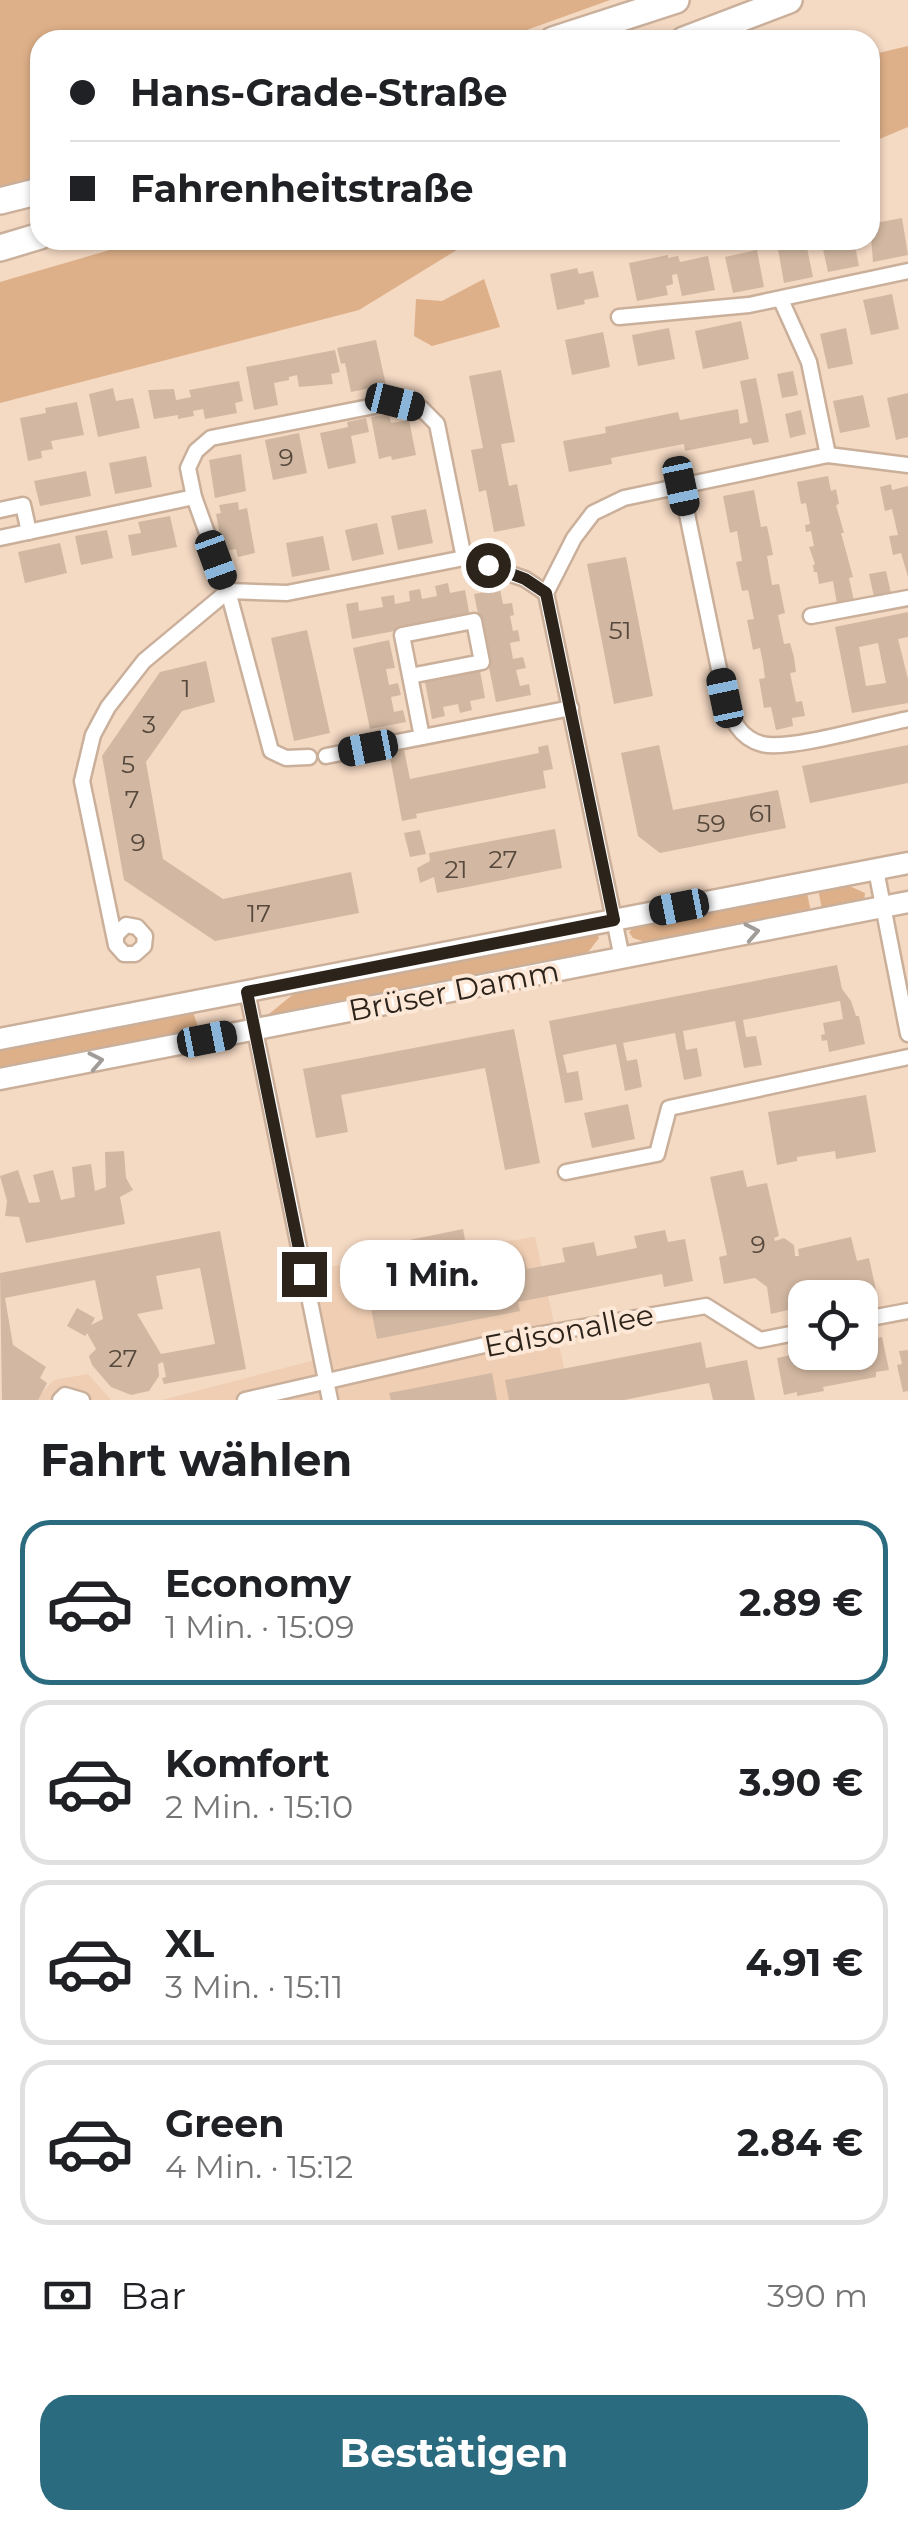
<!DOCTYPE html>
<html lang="de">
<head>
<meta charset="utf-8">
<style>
  :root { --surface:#fff; --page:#f2f2f2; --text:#202124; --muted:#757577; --line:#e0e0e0; --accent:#2b6b7f }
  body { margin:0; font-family:Montserrat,sans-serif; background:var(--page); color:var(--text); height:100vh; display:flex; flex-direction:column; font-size:38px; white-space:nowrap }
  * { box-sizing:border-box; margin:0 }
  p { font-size:32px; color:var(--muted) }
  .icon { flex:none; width:55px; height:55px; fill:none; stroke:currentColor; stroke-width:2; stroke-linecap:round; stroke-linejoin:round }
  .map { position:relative; height:1400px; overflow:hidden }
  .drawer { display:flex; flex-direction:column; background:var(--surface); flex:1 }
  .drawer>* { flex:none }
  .guide { position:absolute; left:30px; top:30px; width:850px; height:220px; border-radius:30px; box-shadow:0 2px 8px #0004; display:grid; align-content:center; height:220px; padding:0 40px; background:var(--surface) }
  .controls { position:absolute; left:788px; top:1280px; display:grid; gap:20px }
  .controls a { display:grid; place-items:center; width:90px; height:90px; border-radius:20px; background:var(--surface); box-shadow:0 2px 8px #0004; font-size:50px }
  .end { position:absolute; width:45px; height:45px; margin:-22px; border:12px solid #2c231a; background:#fff; box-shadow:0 0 0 5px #fff }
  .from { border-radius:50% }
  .bubble { position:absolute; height:70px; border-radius:30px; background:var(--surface); box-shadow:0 2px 8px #0004; font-size:32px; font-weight:700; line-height:70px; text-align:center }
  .car { position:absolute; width:30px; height:60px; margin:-30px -15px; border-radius:12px; box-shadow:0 0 8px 2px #0007; background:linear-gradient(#222 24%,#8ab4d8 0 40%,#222 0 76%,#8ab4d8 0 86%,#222 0) }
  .guide b { display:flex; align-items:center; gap:35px; height:95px; font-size:38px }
  .guide b+b { border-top:2px solid var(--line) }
  .guide i { width:25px; height:25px; background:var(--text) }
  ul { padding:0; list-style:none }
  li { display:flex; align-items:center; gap:30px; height:165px; margin:0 20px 15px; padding:0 20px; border:5px solid var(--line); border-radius:30px }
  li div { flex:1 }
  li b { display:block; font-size:38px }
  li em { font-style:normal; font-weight:700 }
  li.active { border-color:var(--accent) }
  li>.icon { width:90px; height:90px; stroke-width:1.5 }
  h2 { padding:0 40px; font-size:45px; line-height:120px }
  .pay { display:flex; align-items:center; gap:25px; height:110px; padding:0 40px; font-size:38px }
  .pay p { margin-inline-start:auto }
  .cta { display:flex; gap:20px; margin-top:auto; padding:20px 40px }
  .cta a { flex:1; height:115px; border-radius:30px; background:var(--accent); color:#fff; font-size:40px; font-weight:700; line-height:115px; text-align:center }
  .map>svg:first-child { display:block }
</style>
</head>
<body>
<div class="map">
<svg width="908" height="1400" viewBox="0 0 908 1400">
  <rect width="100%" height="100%" fill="#f4d9c3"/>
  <g fill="#efceb3">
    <path d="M535,1237L571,1400H162L330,1356L314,1269Z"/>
    <path d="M88,1374L111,1400H35L54,1380Z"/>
  </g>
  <g fill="#deb089">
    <path d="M0,0H610L499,40H40V181L0,192Z"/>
    <path d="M908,46V127L870,143V55Z"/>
    <path d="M144,240H473L359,310L0,403V282Z"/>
    <path d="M484,279L500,327L432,346L414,336L416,299L442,301Z"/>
    <path d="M847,885L865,893L864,901L822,910L818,888Z"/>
    <path d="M807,893L811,912L649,943L633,938L629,932L634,926Z"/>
    <path d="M590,934H597L599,938L589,951L578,957L272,1017L269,1014L296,992Z"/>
    <path d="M192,1009L199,1030L0,1070V1049Z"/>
  </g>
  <g fill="#d2b8a2" fill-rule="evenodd">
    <path d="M902,218L908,255L873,262L870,224Z"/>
    <path d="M821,240H854L859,266L828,272Z"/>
    <path d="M806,243L813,277L784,283L778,249Z"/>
    <path d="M757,250L764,287L733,293L725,257Z"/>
    <path d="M668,255V258L678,256L680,262L708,256L715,290L682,296L677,274L672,275L673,284L666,286L668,295L637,301L629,263Z"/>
    <path d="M577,268L579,274L593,271L599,297L584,300L585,304L557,310L550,274Z"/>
    <path d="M892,294L899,329L871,335L863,300Z"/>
    <path d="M741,321L749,359L703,369L695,331Z"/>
    <path d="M669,328L675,359L638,366L632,335Z"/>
    <path d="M846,328L853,364L828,369L820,334Z"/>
    <path d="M603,332L610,367L572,375L565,340Z"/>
    <path d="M376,340L386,385L351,392L345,363L341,364L337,348Z"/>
    <path d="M335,350L340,372L331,374L333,384L299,387L297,375L289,377V380L274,383L278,405L254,410L246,367Z"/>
    <path d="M501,370L515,442L501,444L509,486L517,484L525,526L494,532L486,490L479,492L471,450L483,448L469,376Z"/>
    <path d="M793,371L798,395L782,398L777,374Z"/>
    <path d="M756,378L769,442L753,445L751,438L685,451L684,444L611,458L612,464L569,472L563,441L606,433L605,427L678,412L680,420L738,409L740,424L748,422L740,381Z"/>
    <path d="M239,381L243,401L235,403L237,413L205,419L203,409L193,411L194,416L178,419V415L154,419L148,390L174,389L176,400L191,397L189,390Z"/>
    <path d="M113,388L116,401L133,398L140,428L98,437L89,394Z"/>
    <path d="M908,393V437L896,440L887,398Z"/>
    <path d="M863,395L870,427L840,433L833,401Z"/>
    <path d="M77,402L84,435L51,441L53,449L41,451L42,458L28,461L20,418L46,413L45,408Z"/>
    <path d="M801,410L806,434L790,438L785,414Z"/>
    <path d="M389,414L391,423L409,420L416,455L392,460L391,456L379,459L371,417Z"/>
    <path d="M366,418L369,432L351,436L356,463L328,469L320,433L348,427L347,422Z"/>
    <path d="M299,433L307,473L273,480L265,440Z"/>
    <path d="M241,454L246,491L215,498L209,460Z"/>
    <path d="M146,456L152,487L115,494L109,463Z"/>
    <path d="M86,471L91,496L40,506L34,481Z"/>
    <path d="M828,476L831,491L836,489L839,504L836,505L844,533H841L853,577L849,578L854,601L837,604L833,581L819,584L817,572H814L813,565L815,564L809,547L814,546L811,531L806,532L805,525L810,524L806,503L801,504L797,482Z"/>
    <path d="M891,484L892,490L908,486V577L901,553L893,555L889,536L898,535L892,509L885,511L880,487Z"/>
    <path d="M754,490L761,527L767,526L770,540L773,555L767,556L772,585L779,584L785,613L778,615L784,644L790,643L794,657L796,672L790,673L796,702L802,701L805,716L792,718L793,726L776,730L771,707L764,708L759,679L765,678L763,663L760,648L753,650L747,620L754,619L748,590L742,591L736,562L742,561L737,531L730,533L723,496Z"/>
    <path d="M238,502L239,510L247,508L255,553L238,557L236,549L223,551L216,514L221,513L219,505Z"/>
    <path d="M426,509L433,543L398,550L391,516Z"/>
    <path d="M170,516L177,547L132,556L128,535L141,533L138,522Z"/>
    <path d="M377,523L384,554L352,561L345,530Z"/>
    <path d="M107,530L113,558L81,565L75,536Z"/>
    <path d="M323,536L330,570L292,577L286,543Z"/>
    <path d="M60,543L67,573L25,583L18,552Z"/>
    <path d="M626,557L653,696L614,704L587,564Z"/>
    <path d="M886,571L891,593L874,597L869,574Z"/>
    <path d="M448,583L450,593L465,590L470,617L352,639L346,604L358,602L359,611L383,607L381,597L394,595L395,604L410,601L409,591L420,589L422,599L437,596L435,586Z"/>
    <path d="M500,589L503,604L512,603L514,615L510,616L513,631L518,630L520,641L510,643L513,659L523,657L526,668L516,670L520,686L529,684L531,695L496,702L474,594Z"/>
    <path d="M908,612V637L898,639L908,679V703L852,713L835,627ZM878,643L886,683L866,686L859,647Z"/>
    <path d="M307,630L330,733L294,741L271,638Z"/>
    <path d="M389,640L395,668L386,669L389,685L398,683L401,695L391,697L394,712L403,710L406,722L370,729L353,648Z"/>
    <path d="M206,661L215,702L182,711L146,762L163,859L223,899L351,872L359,913L215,941L124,880L102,756L160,672Z"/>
    <path d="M480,671L485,698L470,701L472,710L460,713L458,704L443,707L445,716L432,719L425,682Z"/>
    <path d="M548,745L553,769L543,771L546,788L416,814L417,818L402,821L389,752L404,750L410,779L539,753L538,747Z"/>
    <path d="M659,745L673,810L778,790L786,828L660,853L638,836L621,753Z"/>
    <path d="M908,745V783L810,803L802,766Z"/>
    <path d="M555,829L562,868L437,893L434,877L420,883L417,868L430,861L429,853Z"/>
    <path d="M420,830L426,854L410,857L404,833Z"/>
    <path d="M837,965L842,989L851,1001L856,1016H859L865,1044L829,1052L827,1040L822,1041L821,1035L825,1034L823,1023L843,1019L840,1001L743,1020L746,1037L756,1036L762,1065L744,1068L735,1021L683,1031L686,1050L697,1048L702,1076L684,1080L675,1033L623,1043L627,1061L637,1059L642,1087L625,1091L616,1044L563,1055L567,1073L578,1071L583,1100L565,1103L549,1021Z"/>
    <path d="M514,1029L540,1163L505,1170L485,1068L341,1095L348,1132L316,1138L303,1069Z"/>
    <path d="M866,1095L876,1152L836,1159L835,1151L797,1157V1161L777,1165L768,1112Z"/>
    <path d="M628,1104L635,1139L592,1148L584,1113Z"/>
    <path d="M124,1151L126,1178L133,1190L120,1197L125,1224L26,1243L19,1217L5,1216L7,1201L0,1176L18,1170L29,1203L40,1202L33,1175L53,1170L61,1200L75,1197L72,1167L91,1164L95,1191L106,1187L105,1152Z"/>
    <path d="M743,1170L747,1187L767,1183L779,1236L774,1238L775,1241L784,1238L794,1245L795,1256H799L798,1249L851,1237L857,1261L869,1258L876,1290L842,1298H805V1306L771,1314L767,1287L755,1278L724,1284L719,1257L727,1255L710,1177Z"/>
    <path d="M463,1229L472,1279L494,1275L492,1263L524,1257L527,1269L565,1262L562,1248L594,1242L597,1256L637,1248L634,1236L665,1230L668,1242L685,1239L693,1281L664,1287L662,1274L518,1302L520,1311L377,1339L368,1293L400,1286L390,1244Z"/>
    <path d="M220,1231L246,1369L164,1384L162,1378L166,1377L163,1362L158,1364L159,1376L149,1391L131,1395L111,1387L92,1365L89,1356L96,1349L87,1333L85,1336L67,1326L77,1308L95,1318L91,1325L103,1319L95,1280L5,1298L13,1345L46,1367L40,1378L47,1383L38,1400H2L0,1273ZM200,1268L215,1344L161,1354L137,1314L163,1309L156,1276Z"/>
    <path d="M882,1337L889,1370L876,1372V1377L823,1387L824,1391L797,1396V1392L784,1395L777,1358L805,1352H860V1341Z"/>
    <path d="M701,1342L706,1368L747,1360L755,1400H713L709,1383L624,1400H509L505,1380Z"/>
    <path d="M908,1350V1391L903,1392L897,1365L902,1364L899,1351Z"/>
    <path d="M492,1373L497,1400H391L389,1393Z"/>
  </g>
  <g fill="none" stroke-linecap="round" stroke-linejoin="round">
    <g stroke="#cab09b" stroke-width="19">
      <g id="street">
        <path d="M781,300L809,362L828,455"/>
        <path d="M619,317L749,305L908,271"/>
        <path d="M681,485L725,698C731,718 739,738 762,744C788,751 877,725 908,719"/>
        <path d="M0,510L23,505L29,532"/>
        <path d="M0,538L194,497"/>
        <path d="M811,616L908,598"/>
        <path d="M410,676L482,662L474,621L402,635L422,737"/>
        <path d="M326,756L571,708"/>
        <path d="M309,757L286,758L271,751L228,591L194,497L188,468L196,451L211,438L395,402L421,408L437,424L464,558"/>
        <path d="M876,870L908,1034"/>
        <path d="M116,945V935L126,925L137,927L145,936L144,946L135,954H124L116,945L82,781L93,735L108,707L144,661L228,591L287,593L464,558L525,579L546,593"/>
        <path d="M622,958L546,593L574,538L593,513L624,498L828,455L908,465"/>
        <path d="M247,991L330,1400"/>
        <path d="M566,1172L657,1154L669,1108L908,1057"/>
        <path d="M860,1320L908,1311"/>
        <path d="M60,1400L65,1395L82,1400"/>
        <path d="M245,1400L502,1341L706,1306L760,1340L805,1331"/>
      </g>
    </g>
    <g stroke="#cab09b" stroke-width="25">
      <g id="secondary">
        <path d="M0,1039L908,863"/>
        <path d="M0,1079L908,902"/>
      </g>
    </g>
    <g stroke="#cab09b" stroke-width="30">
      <g id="highway">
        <path d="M553,40L676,0"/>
        <path d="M684,40L789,0"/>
        <path d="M0,201L40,191"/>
        <path d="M0,248L40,236"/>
      </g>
    </g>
    <use href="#street" stroke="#fff" stroke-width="14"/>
    <use href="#secondary" stroke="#fff" stroke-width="20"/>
    <use href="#highway" stroke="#fff" stroke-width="25"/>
  </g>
  <defs><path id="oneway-chevron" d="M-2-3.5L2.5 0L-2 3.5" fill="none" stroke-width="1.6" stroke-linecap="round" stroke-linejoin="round" transform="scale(2.5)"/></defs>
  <g stroke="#a09c98">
    <use href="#oneway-chevron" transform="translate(752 932) rotate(-11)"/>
    <use href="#oneway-chevron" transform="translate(96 1061) rotate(-11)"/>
  </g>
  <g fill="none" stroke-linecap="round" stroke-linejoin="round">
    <path stroke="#2c231a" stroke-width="12" d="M304,1274L247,992L614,920L546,593L525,579L488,565"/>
  </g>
  <g text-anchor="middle" stroke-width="8" stroke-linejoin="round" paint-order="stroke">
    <g font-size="25" fill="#56483c">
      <text x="286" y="466">9</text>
      <text x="620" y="639">51</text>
      <text x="186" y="697">1</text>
      <text x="149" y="733">3</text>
      <text x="128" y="773">5</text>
      <text x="132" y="808">7</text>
      <text x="761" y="822">61</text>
      <text x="711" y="832">59</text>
      <text x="138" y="851">9</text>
      <text x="503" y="868">27</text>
      <text x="456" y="878">21</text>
      <text x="259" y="922">17</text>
      <text x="758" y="1253">9</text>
      <text x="123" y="1367">27</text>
    </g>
    <g font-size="30" fill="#2c231a" stroke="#fde7d6">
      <text transform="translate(454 991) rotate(-11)" y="10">Brüser Damm</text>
      <text transform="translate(569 1331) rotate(-11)" y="10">Edisonallee</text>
    </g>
  </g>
</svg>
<div class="controls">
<a><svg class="icon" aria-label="locate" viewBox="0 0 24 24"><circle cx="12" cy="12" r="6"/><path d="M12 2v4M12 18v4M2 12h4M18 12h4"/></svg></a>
</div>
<i class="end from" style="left:488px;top:565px"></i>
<i class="end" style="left:304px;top:1274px"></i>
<div class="bubble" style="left:340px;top:1240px;width:185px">1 Min.</div>
<i class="car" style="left:395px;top:402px;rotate:104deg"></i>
<i class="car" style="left:681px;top:486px;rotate:168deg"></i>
<i class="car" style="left:216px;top:560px;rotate:160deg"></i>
<i class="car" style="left:725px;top:698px;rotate:348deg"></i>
<i class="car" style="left:368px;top:748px;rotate:259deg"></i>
<i class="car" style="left:679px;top:907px;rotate:259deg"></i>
<i class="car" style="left:207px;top:1039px;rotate:79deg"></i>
<div class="guide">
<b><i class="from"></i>Hans-Grade-Straße</b>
<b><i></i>Fahrenheitstraße</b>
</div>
</div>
<section class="drawer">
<h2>Fahrt wählen</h2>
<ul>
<li class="active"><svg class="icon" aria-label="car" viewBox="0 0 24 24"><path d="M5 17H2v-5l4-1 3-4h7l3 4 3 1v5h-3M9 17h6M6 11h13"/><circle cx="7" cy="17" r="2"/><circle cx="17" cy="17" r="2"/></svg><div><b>Economy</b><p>1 Min. · 15:09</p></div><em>2.89 €</em></li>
<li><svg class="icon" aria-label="car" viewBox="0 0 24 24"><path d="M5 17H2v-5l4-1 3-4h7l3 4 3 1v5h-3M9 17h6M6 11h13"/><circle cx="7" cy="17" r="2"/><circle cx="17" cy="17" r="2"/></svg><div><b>Komfort</b><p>2 Min. · 15:10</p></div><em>3.90 €</em></li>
<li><svg class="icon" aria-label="car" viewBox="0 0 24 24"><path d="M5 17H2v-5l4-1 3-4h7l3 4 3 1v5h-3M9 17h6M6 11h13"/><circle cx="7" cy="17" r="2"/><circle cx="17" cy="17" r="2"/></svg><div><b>XL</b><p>3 Min. · 15:11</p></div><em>4.91 €</em></li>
<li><svg class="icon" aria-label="car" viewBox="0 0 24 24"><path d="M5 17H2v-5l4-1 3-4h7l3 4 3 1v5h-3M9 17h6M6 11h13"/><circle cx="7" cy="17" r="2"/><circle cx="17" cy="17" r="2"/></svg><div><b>Green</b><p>4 Min. · 15:12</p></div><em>2.84 €</em></li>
</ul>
<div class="pay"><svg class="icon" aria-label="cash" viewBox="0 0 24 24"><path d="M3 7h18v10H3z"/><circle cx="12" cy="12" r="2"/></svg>Bar<p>390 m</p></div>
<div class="cta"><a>Bestätigen</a></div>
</section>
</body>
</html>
